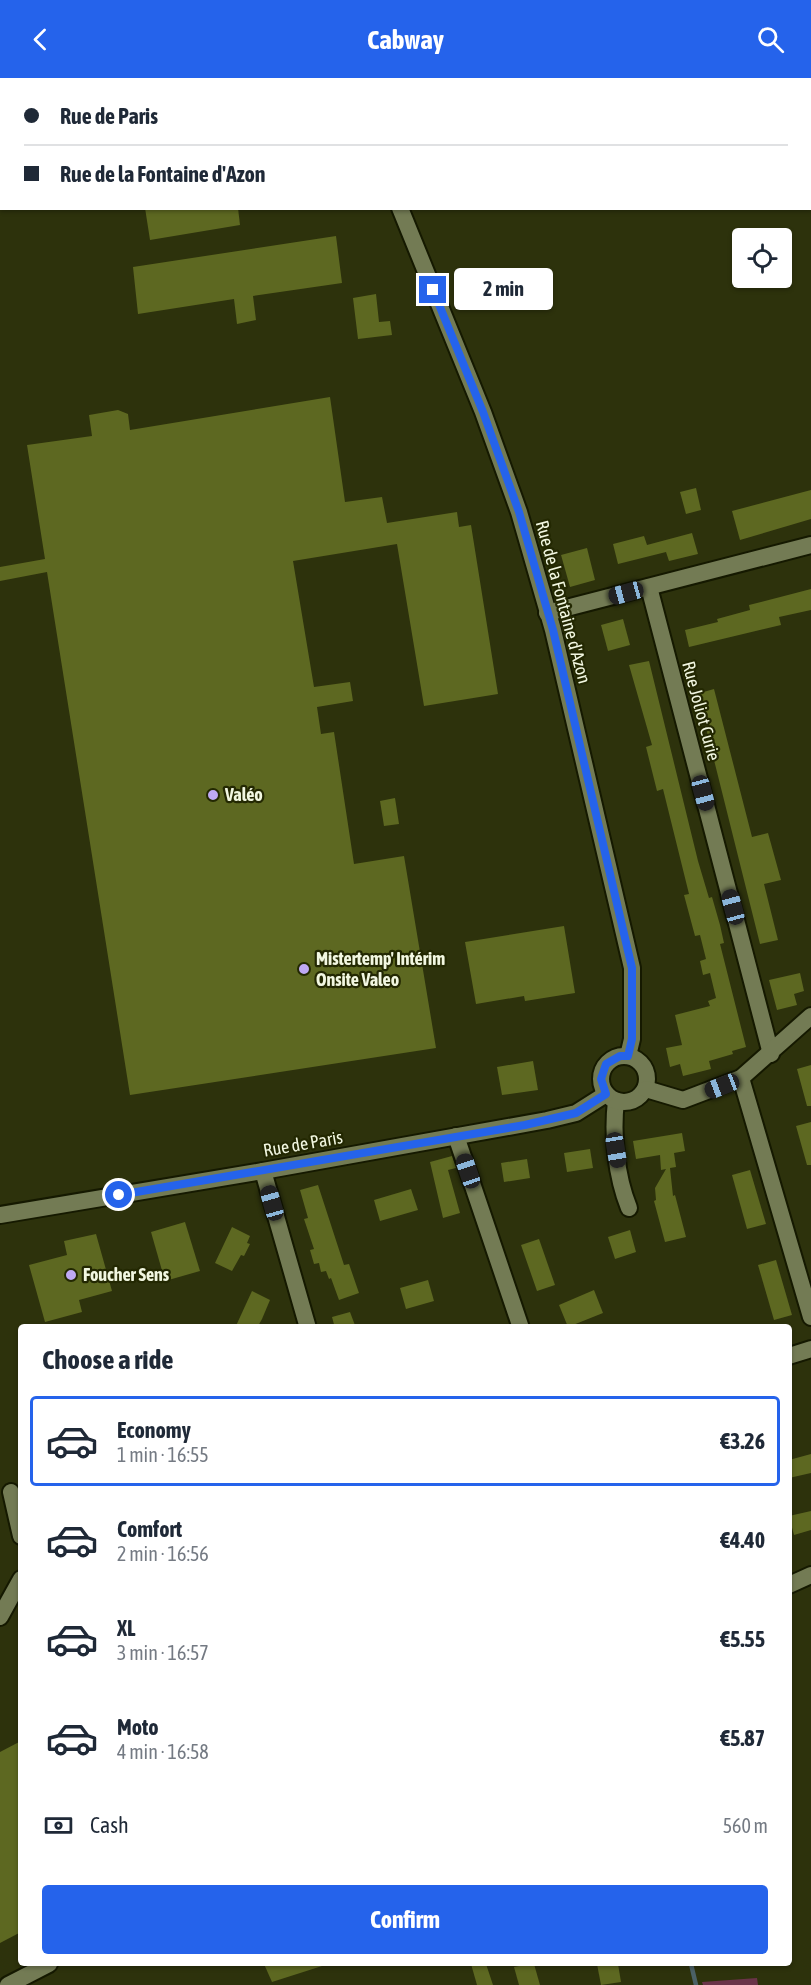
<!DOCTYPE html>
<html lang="en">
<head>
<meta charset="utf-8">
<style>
  :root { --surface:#fff; --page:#f2f2f3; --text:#1f2937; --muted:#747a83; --line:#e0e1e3; --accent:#2563eb }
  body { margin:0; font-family:"Asap Condensed",sans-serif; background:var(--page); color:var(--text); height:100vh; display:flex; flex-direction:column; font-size:22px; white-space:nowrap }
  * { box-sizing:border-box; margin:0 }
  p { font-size:20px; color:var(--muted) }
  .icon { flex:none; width:33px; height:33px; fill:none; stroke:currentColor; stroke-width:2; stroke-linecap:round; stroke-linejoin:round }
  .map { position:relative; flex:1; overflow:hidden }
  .side { position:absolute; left:18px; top:1246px; width:774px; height:642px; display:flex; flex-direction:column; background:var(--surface); border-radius:6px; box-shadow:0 2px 4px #0004 }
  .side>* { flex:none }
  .banner { position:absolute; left:0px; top:0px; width:812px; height:132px; box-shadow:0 2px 4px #0004; display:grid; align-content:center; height:132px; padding:0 24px; background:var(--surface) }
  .tools { position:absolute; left:732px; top:150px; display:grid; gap:12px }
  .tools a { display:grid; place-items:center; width:60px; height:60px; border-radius:6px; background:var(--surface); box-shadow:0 2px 4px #0004; font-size:30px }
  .end { position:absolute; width:27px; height:27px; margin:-14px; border:8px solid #2563eb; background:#fff; box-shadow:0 0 0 3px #fff }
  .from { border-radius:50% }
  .bubble { position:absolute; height:42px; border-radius:6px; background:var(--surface); box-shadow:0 2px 4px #0004; font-size:20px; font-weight:700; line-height:42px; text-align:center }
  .car { position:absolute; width:18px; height:36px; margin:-18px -9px; border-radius:8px; box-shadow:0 0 4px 2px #0007; background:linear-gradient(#222 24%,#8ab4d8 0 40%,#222 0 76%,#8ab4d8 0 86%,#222 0) }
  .banner b { display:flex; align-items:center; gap:21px; height:57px; font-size:22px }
  .banner b+b { border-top:2px solid var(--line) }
  .banner i { width:15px; height:15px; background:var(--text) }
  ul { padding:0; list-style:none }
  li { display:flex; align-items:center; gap:18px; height:90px; margin:0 12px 9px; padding:0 12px; border:3px solid transparent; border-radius:6px }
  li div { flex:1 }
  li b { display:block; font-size:22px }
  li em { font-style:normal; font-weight:700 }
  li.on { border-color:var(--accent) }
  li>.icon { width:54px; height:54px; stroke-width:1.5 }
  h2 { padding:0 24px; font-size:27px; line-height:72px }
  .pay { display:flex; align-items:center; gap:15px; height:66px; padding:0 24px; font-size:22px }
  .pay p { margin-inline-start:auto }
  .button { display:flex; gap:12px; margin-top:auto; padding:12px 24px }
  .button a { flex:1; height:69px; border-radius:6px; background:var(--accent); color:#fff; font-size:24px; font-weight:700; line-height:69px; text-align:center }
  header { display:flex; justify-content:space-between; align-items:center; height:78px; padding:0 24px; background:var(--accent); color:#fff; font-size:27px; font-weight:700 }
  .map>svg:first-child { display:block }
</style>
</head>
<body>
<header><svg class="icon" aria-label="back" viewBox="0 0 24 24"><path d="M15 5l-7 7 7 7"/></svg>Cabway<svg class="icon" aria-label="search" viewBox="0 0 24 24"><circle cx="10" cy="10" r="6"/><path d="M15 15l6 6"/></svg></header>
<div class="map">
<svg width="811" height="1907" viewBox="0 0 811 1907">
  <rect width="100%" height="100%" fill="#2d320c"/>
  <path fill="#6a3449" d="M757,1900L758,1907H703L702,1904Z"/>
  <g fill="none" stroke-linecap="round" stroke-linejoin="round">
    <path stroke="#4b6166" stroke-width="4.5" d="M691,1886L696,1907"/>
  </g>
  <g fill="#5d6821">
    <path d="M145,130H238L240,147L150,162Z"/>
    <path d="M336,158L342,205L253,218L256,242L237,246L234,221L138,236L133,189Z"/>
    <path d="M376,216L379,244L390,243L392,257L358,261L353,220Z"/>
    <path d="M330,319L345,424L382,419L387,445L457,434L459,449L471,447L498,616L424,628L397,466L293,483L314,609L350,604L353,623L317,629L321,656L334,654L354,786L404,778L436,970L130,1017L47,494L0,503V489L45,481L27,367L92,358L89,337L118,332L128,336L130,352Z"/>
    <path d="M696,410L701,432L686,436L680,414Z"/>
    <path d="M811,412V441L740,462L732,433Z"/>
    <path d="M692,455L698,476L669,483L666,474L618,486L613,466L644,458L647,467Z"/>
    <path d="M587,470L595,502L570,509L561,477Z"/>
    <path d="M811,511V532L779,539L781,547L689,569L685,552L718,544L717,541L750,532L749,527Z"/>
    <path d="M623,541L630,567L608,573L601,547Z"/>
    <path d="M649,583L698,783L709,820L712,819L720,847L724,865L720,866L746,969L732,973L733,976L709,983L711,991L683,998L680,986L670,989L666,970L682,967L675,937L710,928L708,923L716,920L710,895L703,897L700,883L706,881L700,857L695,858L684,817L689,816L663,711L657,713L646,669L652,667L629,587Z"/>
    <path d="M714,611L752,759L768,755L781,802L764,806L778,862L760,866L700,626L703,625L700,615Z"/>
    <path d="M395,720L399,746L384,748L380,723Z"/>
    <path d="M564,848L575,915L525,923L524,918L476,926L465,864Z"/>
    <path d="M800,895L804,913L794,916L797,927L777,932L769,902Z"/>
    <path d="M533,983L538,1012L502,1017L497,989Z"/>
    <path d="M811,987V1028H807L797,991Z"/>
    <path d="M811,1044V1087H807L796,1048Z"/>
    <path d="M682,1055L685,1073L674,1075L676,1089L670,1090L673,1118L675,1117L686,1159L665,1164L654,1123L656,1122L655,1110L666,1091L661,1092L660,1077L636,1081L633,1063Z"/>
    <path d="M590,1071L593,1090L567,1094L564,1075Z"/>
    <path d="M452,1078L456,1090L448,1092L460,1135L443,1140L430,1084Z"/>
    <path d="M527,1081L530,1100L504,1104L501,1085Z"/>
    <path d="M750,1092L766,1146L747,1151L732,1097Z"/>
    <path d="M318,1107L344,1187L349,1186L359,1215L339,1222L331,1200L329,1201L326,1193L321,1194L319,1185L314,1186L310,1172L314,1171L304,1141L308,1140L300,1112Z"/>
    <path d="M411,1111L418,1132L380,1143L374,1122Z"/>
    <path d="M185,1144L200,1193L165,1203L151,1154Z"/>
    <path d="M232,1149L250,1158L247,1165L250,1166L244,1178L241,1177L232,1193L215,1185Z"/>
    <path d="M630,1152L636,1174L615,1181L608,1159Z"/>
    <path d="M96,1156L112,1213L79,1222L82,1234L45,1244L29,1187L67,1177L64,1163Z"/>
    <path d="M539,1161L555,1207L537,1213L521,1167Z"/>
    <path d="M776,1182L792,1237L774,1242L758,1187Z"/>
    <path d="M428,1202L434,1223L406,1231L400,1210Z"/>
    <path d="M594,1212L603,1235L568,1249L559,1227Z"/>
    <path d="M252,1213L270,1222L262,1241L257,1250H235Z"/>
    <path d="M350,1234L356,1250H335L332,1239Z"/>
    <path d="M811,1376V1395L789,1400V1382Z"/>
    <path d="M811,1433V1452L794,1457L789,1438Z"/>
    <path d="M21,1663V1854L0,1865V1674Z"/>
    <path d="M264,1886H321L322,1888L272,1904Z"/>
    <path d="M471,1886H486L493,1907H477Z"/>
    <path d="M529,1886H534L540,1907H519L514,1889Z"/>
    <path d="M597,1886H618L621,1904L601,1907Z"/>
  </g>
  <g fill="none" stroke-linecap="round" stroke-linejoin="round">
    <g stroke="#151900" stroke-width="20">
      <g id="minor">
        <path d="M383,2V0"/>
        <path d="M400,130L483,334L519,434L553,552L632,890V961L628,978"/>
        <path d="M649,509L771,976"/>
        <path d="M547,535L811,467"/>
        <path d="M741,1000L811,1239"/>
        <path d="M616,1023C612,1056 616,1098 629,1130"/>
        <path d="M456,1058L521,1250"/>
        <path d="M263,1093L308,1250"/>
        <path d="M789,1278L811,1271"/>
        <path d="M11,1414L21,1458"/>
        <path d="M789,1507L811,1497"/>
        <path d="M0,1539L21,1501"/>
        <path d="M8,1907L49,1886"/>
      </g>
    </g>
    <g stroke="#151900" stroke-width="20">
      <g id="tertiary">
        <circle cx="624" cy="1001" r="23"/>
        <path d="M646,1011L683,1022L741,1000L811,938"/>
        <path d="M0,1137L263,1093L547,1042L576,1035L606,1016"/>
      </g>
    </g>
    <use href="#minor" stroke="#737b54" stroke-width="16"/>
    <use href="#tertiary" stroke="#737b54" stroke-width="16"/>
  </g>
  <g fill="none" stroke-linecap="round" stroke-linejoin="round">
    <path stroke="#2563eb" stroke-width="8" d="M119,1117L525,1047L576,1035L606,1016L601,1001L606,986L620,978H628L632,961V890L553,552L519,434L483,334L433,212"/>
  </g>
  <g fill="#bfa9f4" stroke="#232802" stroke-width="2">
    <circle cx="213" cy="717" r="6"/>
    <circle cx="304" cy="891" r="6"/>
    <circle cx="71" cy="1197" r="6"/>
  </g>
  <g text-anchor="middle" stroke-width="4.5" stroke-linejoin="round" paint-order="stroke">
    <g font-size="18" fill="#f2f7e1" stroke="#232802">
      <text transform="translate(563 524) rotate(75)" y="6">Rue de la Fontaine d'Azon</text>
      <text transform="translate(701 633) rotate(75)" y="6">Rue Joliot Curie</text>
      <text transform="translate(303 1066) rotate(-10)" y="6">Rue de Paris</text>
    </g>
    <g font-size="18" font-weight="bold" fill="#f2f7e1" stroke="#232802" text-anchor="start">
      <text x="225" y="723">Valéo</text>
      <text x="316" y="887">Mistertemp' Intérim<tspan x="316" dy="21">Onsite Valeo</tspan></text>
      <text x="83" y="1203">Foucher Sens</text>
    </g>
  </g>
</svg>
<div class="tools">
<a><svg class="icon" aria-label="locate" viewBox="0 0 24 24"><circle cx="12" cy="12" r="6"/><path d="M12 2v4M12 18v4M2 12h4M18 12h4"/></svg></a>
</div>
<i class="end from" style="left:119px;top:1117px"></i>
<i class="end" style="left:433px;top:212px"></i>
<div class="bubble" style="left:454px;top:190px;width:99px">2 min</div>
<i class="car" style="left:626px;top:515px;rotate:255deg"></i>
<i class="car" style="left:703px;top:715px;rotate:165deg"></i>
<i class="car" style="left:733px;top:829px;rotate:345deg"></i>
<i class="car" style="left:722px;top:1008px;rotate:249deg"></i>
<i class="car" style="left:616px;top:1072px;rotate:171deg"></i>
<i class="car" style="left:468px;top:1093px;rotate:341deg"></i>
<i class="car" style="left:272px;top:1125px;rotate:344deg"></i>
<div class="banner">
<b><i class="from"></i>Rue de Paris</b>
<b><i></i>Rue de la Fontaine d'Azon</b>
</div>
<section class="side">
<h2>Choose a ride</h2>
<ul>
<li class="on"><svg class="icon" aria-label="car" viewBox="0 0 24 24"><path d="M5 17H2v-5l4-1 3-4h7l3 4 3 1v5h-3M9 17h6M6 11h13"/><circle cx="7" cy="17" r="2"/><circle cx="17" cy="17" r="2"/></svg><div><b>Economy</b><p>1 min · 16:55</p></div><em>€3.26</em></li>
<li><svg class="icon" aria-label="car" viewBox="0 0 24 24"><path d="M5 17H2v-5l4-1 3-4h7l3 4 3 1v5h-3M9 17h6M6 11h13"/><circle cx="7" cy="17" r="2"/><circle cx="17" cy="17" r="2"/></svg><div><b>Comfort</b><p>2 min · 16:56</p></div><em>€4.40</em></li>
<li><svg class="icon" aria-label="car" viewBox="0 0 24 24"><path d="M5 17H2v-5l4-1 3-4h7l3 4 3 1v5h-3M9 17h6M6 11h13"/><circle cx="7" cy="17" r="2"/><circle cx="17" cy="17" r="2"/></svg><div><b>XL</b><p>3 min · 16:57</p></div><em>€5.55</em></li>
<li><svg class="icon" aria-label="car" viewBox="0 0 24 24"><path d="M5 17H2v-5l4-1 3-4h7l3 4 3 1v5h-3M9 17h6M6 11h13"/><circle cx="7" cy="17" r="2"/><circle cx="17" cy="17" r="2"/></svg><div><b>Moto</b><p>4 min · 16:58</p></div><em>€5.87</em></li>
</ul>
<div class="pay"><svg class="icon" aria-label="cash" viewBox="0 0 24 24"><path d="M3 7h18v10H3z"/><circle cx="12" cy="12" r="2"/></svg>Cash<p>560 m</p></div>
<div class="button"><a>Confirm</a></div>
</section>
</div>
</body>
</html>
